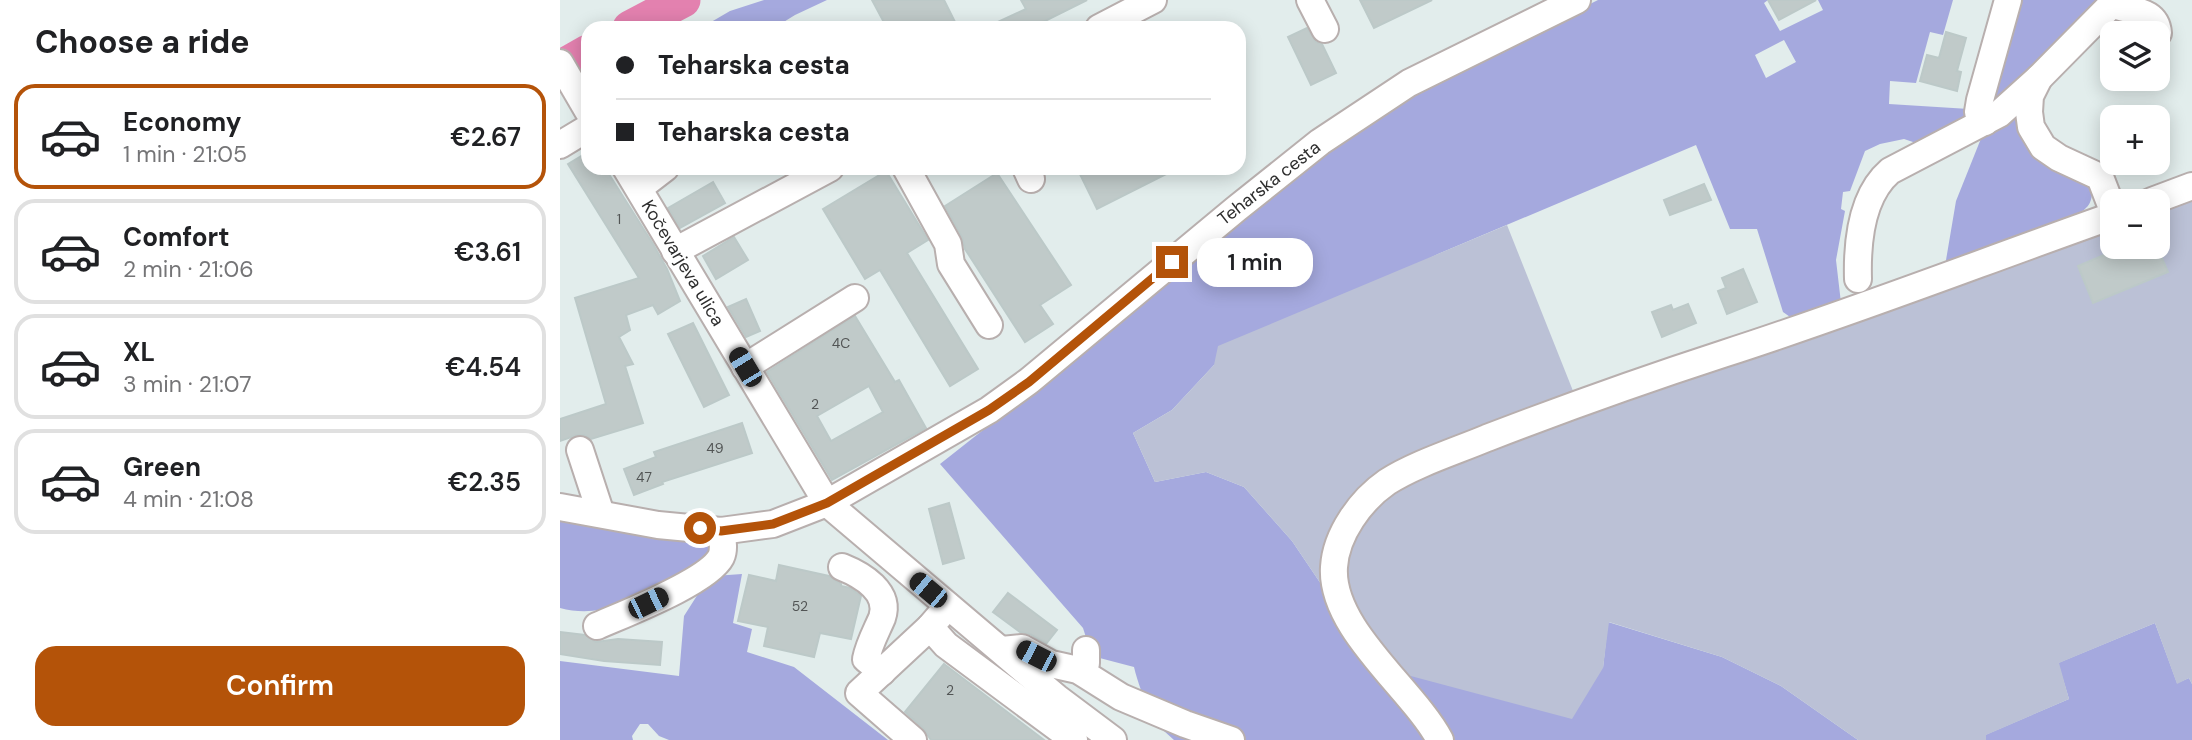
<!DOCTYPE html>
<html lang="en">
<head>
<meta charset="utf-8">
<style>
  :root { --surface:#fff; --page:#f6f6f6; --text:#202124; --muted:#757577; --line:#e0e0e0; --accent:#b45309 }
  body { margin:0; font-family:"DM Sans",sans-serif; background:var(--page); color:var(--text); height:100vh; display:flex; flex-direction:column; font-size:26px; white-space:nowrap }
  * { box-sizing:border-box; margin:0 }
  p { font-size:23px; color:var(--muted) }
  .icon { flex:none; width:38px; height:38px; fill:none; stroke:currentColor; stroke-width:2; stroke-linecap:round; stroke-linejoin:round }
  .map { position:relative; flex:1; overflow:hidden }
  .side { display:flex; flex-direction:column; background:var(--surface); width:560px }
  .side>* { flex:none }
  .top-card { position:absolute; left:21px; top:21px; width:665px; height:154px; border-radius:21px; box-shadow:0 4px 18px #0003; display:grid; align-content:center; height:154px; padding:0 35px; background:var(--surface) }
  .tools { position:absolute; left:1540px; top:21px; display:grid; gap:14px }
  .tools a { display:grid; place-items:center; width:70px; height:70px; border-radius:14px; background:var(--surface); box-shadow:0 4px 18px #0003; font-size:35px }
  .end { position:absolute; width:32px; height:32px; margin:-16px; border:9px solid #b45309; background:#fff; box-shadow:0 0 0 4px #fff }
  .from { border-radius:50% }
  .bubble { position:absolute; height:49px; border-radius:21px; background:var(--surface); box-shadow:0 4px 18px #0003; font-size:23px; font-weight:600; line-height:49px; text-align:center }
  .car { position:absolute; width:21px; height:42px; margin:-21px -10px; border-radius:9px; box-shadow:0 0 5px 2px #0007; background:linear-gradient(#222 24%,#8ab4d8 0 40%,#222 0 76%,#8ab4d8 0 86%,#222 0) }
  .top-card b { display:flex; align-items:center; gap:24px; height:66px; font-size:26px }
  .top-card b+b { border-top:2px solid var(--line) }
  .top-card i { width:18px; height:18px; background:var(--text) }
  ul { padding:0; list-style:none }
  li { display:flex; align-items:center; gap:21px; height:105px; margin:0 14px 10px; padding:0 21px; border:4px solid var(--line); border-radius:21px }
  li div { flex:1 }
  li b { display:block; font-size:26px }
  li em { font-style:normal; font-weight:600 }
  li.selected { border-color:var(--accent) }
  li>.icon { width:63px; height:63px; stroke-width:1.5 }
  h2 { padding:0 35px; font-size:32px; line-height:84px }
  .action { display:flex; gap:14px; margin-top:auto; padding:14px 35px }
  .action a { flex:1; height:80px; border-radius:21px; background:var(--accent); color:#fff; font-size:28px; font-weight:600; line-height:80px; text-align:center }
  main { display:flex; flex:1; min-height:0 }
  .map>svg:first-child { display:block }
</style>
</head>
<body>
<main>
<section class="side">
<h2>Choose a ride</h2>
<ul>
<li class="selected"><svg class="icon" aria-label="car" viewBox="0 0 24 24"><path d="M5 17H2v-5l4-1 3-4h7l3 4 3 1v5h-3M9 17h6M6 11h13"/><circle cx="7" cy="17" r="2"/><circle cx="17" cy="17" r="2"/></svg><div><b>Economy</b><p>1 min · 21:05</p></div><em>€2.67</em></li>
<li><svg class="icon" aria-label="car" viewBox="0 0 24 24"><path d="M5 17H2v-5l4-1 3-4h7l3 4 3 1v5h-3M9 17h6M6 11h13"/><circle cx="7" cy="17" r="2"/><circle cx="17" cy="17" r="2"/></svg><div><b>Comfort</b><p>2 min · 21:06</p></div><em>€3.61</em></li>
<li><svg class="icon" aria-label="car" viewBox="0 0 24 24"><path d="M5 17H2v-5l4-1 3-4h7l3 4 3 1v5h-3M9 17h6M6 11h13"/><circle cx="7" cy="17" r="2"/><circle cx="17" cy="17" r="2"/></svg><div><b>XL</b><p>3 min · 21:07</p></div><em>€4.54</em></li>
<li><svg class="icon" aria-label="car" viewBox="0 0 24 24"><path d="M5 17H2v-5l4-1 3-4h7l3 4 3 1v5h-3M9 17h6M6 11h13"/><circle cx="7" cy="17" r="2"/><circle cx="17" cy="17" r="2"/></svg><div><b>Green</b><p>4 min · 21:08</p></div><em>€2.35</em></li>
</ul>
<div class="action"><a>Confirm</a></div>
</section>
<div class="map">
<svg width="1632" height="740" viewBox="0 0 1632 740">
  <rect width="100%" height="100%" fill="#e2edec"/>
  <g fill="#a5a9de" fill-rule="evenodd">
    <path d="M204,0H267L235,15L214,28H146V25L170,11Z"/>
    <path d="M1038,0H1208L1204,3L1220,31L1263,10L1258,0H1393L1383,35L1370,32L1356,83L1330,81L1329,104L1409,109L1413,121L1356,143L1344,139L1320,144L1305,151L1290,191L1283,192L1281,209L1285,211L1276,260L1281,303L1233,319L1223,312L1197,229H1170L1136,145L878,254L654,365L612,410L573,433L595,482L646,472L684,487L732,541L817,667L1043,668L1048,622L1162,657L1221,686L1298,740H614L584,713C585,695 578,685 574,667L532,656L523,628L380,464L517,356L775,143L860,89ZM1224,40L1236,62L1206,78L1195,55Z"/>
    <path d="M1453,0H1544L1429,108Z"/>
    <path d="M1455,111L1466,147L1532,184C1533,202 1530,208 1514,216L1385,266L1396,201L1422,136Z"/>
    <path d="M0,518L135,539C144,542 152,544 155,555C108,581 56,623 0,608Z"/>
    <path d="M182,574L173,623L192,629L187,652L234,667L328,740H109L99,736L88,724H80L72,736L73,740H0V661L119,676L124,616L138,594L154,576Z"/>
    <path d="M1595,623L1617,683L1629,678L1632,684V740H1426L1425,735L1509,699L1498,663Z"/>
  </g>
  <path fill="#bbc1d6" d="M1632,198V684L1629,678L1617,684L1595,623L1499,663L1509,699L1426,735V740H1298L1221,686L1162,657L1049,622L1043,668L1012,719L817,667L732,541L684,487L646,472L595,482L573,433L612,410L654,365L658,346L947,225L1021,411L1552,229V247H1598V212Z"/>
  <g fill="none" stroke-linecap="round" stroke-linejoin="round">
    <g stroke="#e381af" stroke-width="35">
      <path d="M70,28L123,0"/>
      <path d="M0,68L28,52"/>
    </g>
  </g>
  <g fill="#c0cac9" stroke="#bcc9c8" stroke-width="2" fill-rule="evenodd">
    <path d="M312,0H384L398,28H327Z"/>
    <path d="M461,0H527L471,28H425L466,9Z"/>
    <path d="M800,0H872L814,28Z"/>
    <path d="M1208,0H1256L1219,20Z"/>
    <path d="M747,28L756,42L762,44L776,73L751,85L728,37Z"/>
    <path d="M1386,32L1406,38L1397,71L1401,72L1397,91L1360,81L1367,55L1379,58Z"/>
    <path d="M28,152V168H45L93,244L107,269L120,301L98,314L93,305L66,315L70,330L59,337L73,364L65,366L83,423L31,439L24,435H17L0,441V419L46,404L15,298L79,278L8,164Z"/>
    <path d="M517,168H618L537,209Z"/>
    <path d="M326,171L368,240L347,253L418,369L390,386L320,270L305,279L263,209Z"/>
    <path d="M437,173L511,285L480,305L493,324L465,342L405,249L402,237L385,206Z"/>
    <path d="M153,182L165,203L120,228L108,208Z"/>
    <path d="M1144,184L1151,200L1110,215L1104,200Z"/>
    <path d="M174,237L188,260L156,279L143,256Z"/>
    <path d="M1549,247H1597L1608,272L1533,303L1518,266L1551,252Z"/>
    <path d="M1183,269L1197,302L1167,314L1158,291L1166,288L1162,278Z"/>
    <path d="M186,299L200,331L186,337L168,307Z"/>
    <path d="M1128,304L1136,323L1102,337L1092,312L1111,305L1113,310Z"/>
    <path d="M295,316L335,382L339,380L366,428L272,480L207,372ZM309,386L323,412L271,441L257,416Z"/>
    <path d="M133,323L169,395L144,407L108,334Z"/>
    <path d="M182,423L192,453L102,482L103,484L74,495L64,469L96,457L94,452Z"/>
    <path d="M389,503L404,558L383,564L369,509Z"/>
    <path d="M219,565L269,576L281,584V586L290,588L301,596L291,639L260,633L254,657L204,646L208,627L178,621L189,575L216,581Z"/>
    <path d="M448,593L497,630L486,644L470,634L460,632L433,612Z"/>
    <path d="M0,632L25,635L36,642L58,639L102,642L100,665L44,661L0,654Z"/>
    <path d="M384,664L484,740H371L363,728L345,712Z"/>
  </g>
  <g fill="none" stroke-linecap="round" stroke-linejoin="round">
    <g stroke="#b8afae" stroke-width="30">
      <g id="minor">
        <path d="M750,0L765,29"/>
        <path d="M1552,0V4C1569,12 1596,8 1598,33"/>
        <path d="M539,28L593,0"/>
        <path d="M0,63L28,111"/>
        <path d="M1425,122L1418,112L1420,100L1448,0"/>
        <path d="M0,145L28,128"/>
        <path d="M66,168L267,503L497,698L553,740"/>
        <path d="M346,168L388,244L391,264L429,325"/>
        <path d="M466,168L471,179"/>
        <path d="M79,188L105,168"/>
        <path d="M1592,201L1632,186"/>
        <path d="M1552,208L1540,177L1499,158L1483,147L1471,127L1469,112L1470,96L1479,78L1556,0"/>
        <path d="M115,251L270,168"/>
        <path d="M1298,279C1297,244 1301,196 1330,171L1439,114L1479,78"/>
        <path d="M185,367L295,298"/>
        <path d="M20,450L41,514"/>
        <path d="M0,507L98,525L161,531L213,524L267,503L429,410L469,381L676,209L760,142L849,83L1017,0"/>
        <path d="M282,567C302,575 331,592 322,618C316,632 309,644 306,659L322,672"/>
        <path d="M388,606L370,627L386,645L514,740"/>
        <path d="M37,626C64,614 148,582 161,557C165,548 162,540 161,531"/>
        <path d="M442,650L462,648L491,664L518,670L561,697L625,724L671,740"/>
        <path d="M518,670L526,663V650"/>
        <path d="M353,740L299,693L370,627"/>
        <path d="M880,740C853,689 770,629 774,567C776,534 801,500 827,482C855,464 896,451 927,438C1005,408 1083,380 1163,354C1294,312 1422,262 1552,216"/>
      </g>
    </g>
    <use href="#minor" stroke="#fff" stroke-width="26"/>
  </g>
  <g fill="none" stroke-linecap="round" stroke-linejoin="round">
    <path stroke="#b45309" stroke-width="9" d="M140,528L161,531L213,524L267,503L429,410L469,382L612,262"/>
  </g>
  <g text-anchor="middle" stroke-width="7" stroke-linejoin="round" paint-order="stroke">
    <g font-size="14" fill="#525555">
      <text x="59" y="224">1</text>
      <text x="281" y="348">4C</text>
      <text x="255" y="409">2</text>
      <text x="155" y="453">49</text>
      <text x="84" y="482">47</text>
      <text x="240" y="611">52</text>
      <text x="390" y="695">2</text>
    </g>
    <g font-size="18" fill="#2e2e2e" stroke="#fff">
      <text transform="translate(709 183) rotate(-38)" y="6">Teharska cesta</text>
      <text transform="translate(123 263) rotate(59)" y="6">Kočevarjeva ulica</text>
    </g>
  </g>
</svg>
<div class="tools">
<a><svg class="icon" aria-label="layers" viewBox="0 0 24 24"><path d="M12 4l9 5-9 5-9-5zM3 14l9 5 9-5"/></svg></a>
<a>+</a>
<a>−</a>
</div>
<i class="end from" style="left:140px;top:528px"></i>
<i class="end" style="left:612px;top:262px"></i>
<div class="bubble" style="left:637px;top:238px;width:116px">1 min</div>
<i class="car" style="left:185px;top:367px;rotate:329deg"></i>
<i class="car" style="left:368px;top:590px;rotate:310deg"></i>
<i class="car" style="left:88px;top:603px;rotate:64deg"></i>
<i class="car" style="left:476px;top:656px;rotate:297deg"></i>
<div class="top-card">
<b><i class="from"></i>Teharska cesta</b>
<b><i></i>Teharska cesta</b>
</div>
</div>
</main>
</body>
</html>
